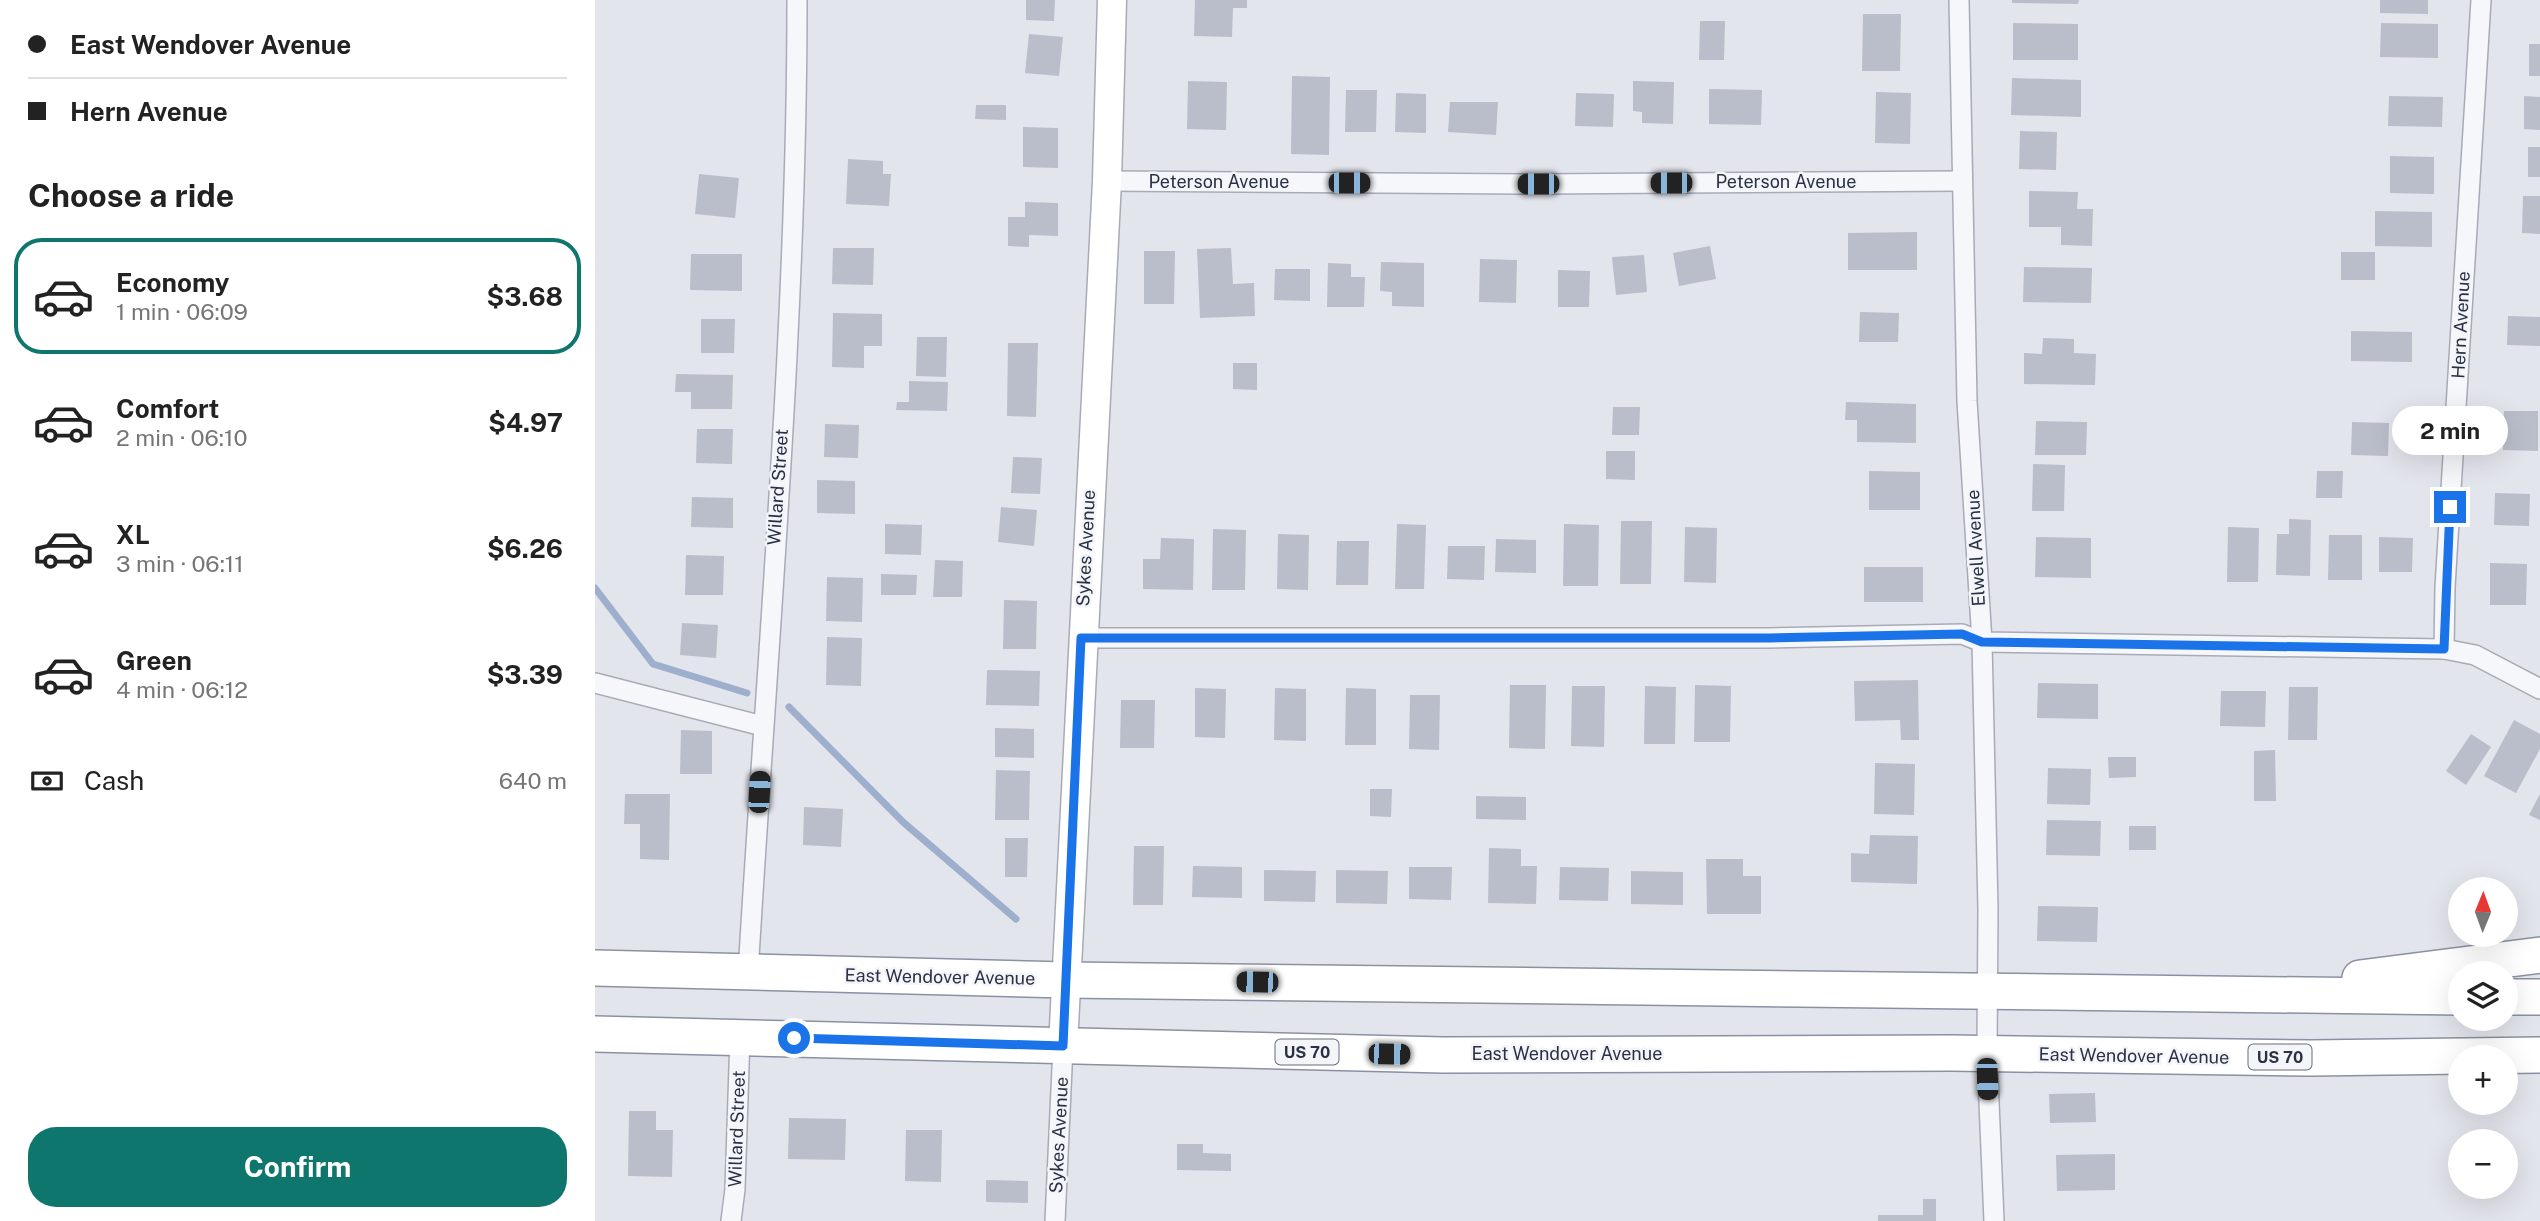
<!DOCTYPE html>
<html lang="en">
<head>
<meta charset="utf-8">
<style>
  :root { --surface:#fff; --page:#f2f2f2; --text:#222; --muted:#767676; --line:#e0e0e0; --accent:#0f766e }
  body { margin:0; font-family:"Public Sans",sans-serif; background:var(--page); color:var(--text); height:100vh; display:flex; flex-direction:column; font-size:26px; white-space:nowrap }
  * { box-sizing:border-box; margin:0 }
  p { font-size:23px; color:var(--muted) }
  .icon { flex:none; width:38px; height:38px; fill:none; stroke:currentColor; stroke-width:2; stroke-linecap:round; stroke-linejoin:round }
  .map { position:relative; flex:1; overflow:hidden }
  .panel { display:flex; flex-direction:column; background:var(--surface); width:595px }
  .panel>* { flex:none }
  .hud { display:grid; align-content:center; height:154px; padding:0 28px; background:var(--surface) }
  .needle { width:46px; rotate:1deg }
  .fabs { position:absolute; left:1853px; top:877px; display:grid; gap:14px }
  .fabs a { display:grid; place-items:center; width:70px; height:70px; border-radius:50%; background:var(--surface); box-shadow:0 7px 28px #0002; font-size:35px }
  .end { position:absolute; width:32px; height:32px; margin:-16px; border:9px solid #1a73e8; background:#fff; box-shadow:0 0 0 4px #fff }
  .from { border-radius:50% }
  .bubble { position:absolute; height:49px; border-radius:24px; background:var(--surface); box-shadow:0 7px 28px #0002; font-size:23px; font-weight:700; line-height:49px; text-align:center }
  .car { position:absolute; width:21px; height:42px; margin:-21px -10px; border-radius:9px; box-shadow:0 0 5px 2px #0007; background:linear-gradient(#222 24%,#8ab4d8 0 40%,#222 0 76%,#8ab4d8 0 86%,#222 0) }
  .hud b { display:flex; align-items:center; gap:24px; height:66px; font-size:26px }
  .hud b+b { border-top:2px solid var(--line) }
  .hud i { width:18px; height:18px; background:var(--text) }
  ul { padding:0; list-style:none }
  li { display:flex; align-items:center; gap:21px; height:116px; margin:0 14px 10px; padding:0 14px; border:4px solid transparent; border-radius:28px }
  li div { flex:1 }
  li b { display:block; font-size:26px }
  li em { font-style:normal; font-weight:700 }
  li.current { border-color:var(--accent) }
  li>.icon { width:63px; height:63px; stroke-width:1.5 }
  h2 { padding:0 28px; font-size:32px; line-height:84px }
  .pay { display:flex; align-items:center; gap:18px; height:77px; padding:0 28px; font-size:26px }
  .pay p { margin-inline-start:auto }
  .cta { display:flex; gap:14px; margin-top:auto; padding:14px 28px }
  .cta a { flex:1; height:80px; border-radius:28px; background:var(--accent); color:#fff; font-size:28px; font-weight:700; line-height:80px; text-align:center }
  main { display:flex; flex:1; min-height:0 }
  .map>svg:first-child { display:block }
</style>
</head>
<body>
<main>
<section class="panel">
<div class="hud">
<b><i class="from"></i>East Wendover Avenue</b>
<b><i></i>Hern Avenue</b>
</div>
<h2>Choose a ride</h2>
<ul>
<li class="current"><svg class="icon" aria-label="car" viewBox="0 0 24 24"><path d="M5 17H2v-5l4-1 3-4h7l3 4 3 1v5h-3M9 17h6M6 11h13"/><circle cx="7" cy="17" r="2"/><circle cx="17" cy="17" r="2"/></svg><div><b>Economy</b><p>1 min · 06:09</p></div><em>$3.68</em></li>
<li><svg class="icon" aria-label="car" viewBox="0 0 24 24"><path d="M5 17H2v-5l4-1 3-4h7l3 4 3 1v5h-3M9 17h6M6 11h13"/><circle cx="7" cy="17" r="2"/><circle cx="17" cy="17" r="2"/></svg><div><b>Comfort</b><p>2 min · 06:10</p></div><em>$4.97</em></li>
<li><svg class="icon" aria-label="car" viewBox="0 0 24 24"><path d="M5 17H2v-5l4-1 3-4h7l3 4 3 1v5h-3M9 17h6M6 11h13"/><circle cx="7" cy="17" r="2"/><circle cx="17" cy="17" r="2"/></svg><div><b>XL</b><p>3 min · 06:11</p></div><em>$6.26</em></li>
<li><svg class="icon" aria-label="car" viewBox="0 0 24 24"><path d="M5 17H2v-5l4-1 3-4h7l3 4 3 1v5h-3M9 17h6M6 11h13"/><circle cx="7" cy="17" r="2"/><circle cx="17" cy="17" r="2"/></svg><div><b>Green</b><p>4 min · 06:12</p></div><em>$3.39</em></li>
</ul>
<div class="pay"><svg class="icon" aria-label="cash" viewBox="0 0 24 24"><path d="M3 7h18v10H3z"/><circle cx="12" cy="12" r="2"/></svg>Cash<p>640 m</p></div>
<div class="cta"><a>Confirm</a></div>
</section>
<div class="map">
<svg width="1945" height="1221" viewBox="0 0 1945 1221">
  <rect width="100%" height="100%" fill="#e3e5ec"/>
  <g fill="none" stroke-linecap="round" stroke-linejoin="round">
    <g stroke="#9dafcd" stroke-width="7">
      <path d="M0,588L58,664L152,693"/>
      <path d="M194,707L308,822L421,919"/>
    </g>
  </g>
  <g fill="#babeca">
    <path d="M431,0H460L459,21L431,20Z"/>
    <path d="M600,0H652V8H638L637,37L599,36Z"/>
    <path d="M1417,0H1484L1483,4L1417,3Z"/>
    <path d="M1785,0H1833V14L1785,13Z"/>
    <path d="M1268,14H1306L1305,71H1267Z"/>
    <path d="M1105,21H1130L1129,60H1104Z"/>
    <path d="M1418,23L1483,24V60H1418Z"/>
    <path d="M1786,23L1843,24V58L1785,57Z"/>
    <path d="M434,34L468,37L464,76L430,73Z"/>
    <rect x="1934" y="44" width="11" height="32"/>
    <path d="M697,76L735,77L734,155L696,154Z"/>
    <path d="M1417,78L1486,80V117L1416,115Z"/>
    <path d="M593,81L632,82L631,130L592,129Z"/>
    <path d="M1038,81L1079,82L1078,124L1047,123V112L1038,111Z"/>
    <path d="M1114,89L1167,90L1166,125L1114,124Z"/>
    <path d="M751,90H782L781,132H750Z"/>
    <path d="M1281,92L1316,93L1315,144L1280,143Z"/>
    <path d="M801,93L831,94V133L800,132Z"/>
    <path d="M981,93L1019,94L1018,127L980,126Z"/>
    <path d="M1794,96L1848,97L1847,127L1793,126Z"/>
    <path d="M1929,96L1945,97V130L1929,129Z"/>
    <path d="M855,102H903L901,135L853,132Z"/>
    <path d="M381,105H411V120L380,119Z"/>
    <path d="M428,127L463,128V168L428,167Z"/>
    <path d="M1425,131L1462,132L1461,170L1424,169Z"/>
    <rect x="1933" y="147" width="12" height="30"/>
    <path d="M1795,156L1839,157V194L1795,193Z"/>
    <path d="M253,159L288,161V174H296L294,206L251,204Z"/>
    <path d="M104,174L144,178L140,218L100,214Z"/>
    <path d="M1434,191L1483,192L1482,209H1498L1497,246L1466,245V227H1434Z"/>
    <path d="M1928,196H1945V234L1927,233Z"/>
    <path d="M430,202L463,203V236L434,235V247L413,246V217H430Z"/>
    <path d="M1780,211L1837,212V247L1780,246Z"/>
    <path d="M1322,232V270H1253V233Z"/>
    <path d="M1115,246L1121,279L1084,286L1078,253Z"/>
    <path d="M238,248H279L278,285L237,284Z"/>
    <path d="M636,248L638,284L659,283L660,316L605,318L602,249Z"/>
    <path d="M549,251H580L579,304H549Z"/>
    <rect x="1746" y="252" width="34" height="28"/>
    <path d="M96,254H147V291L95,290Z"/>
    <path d="M1049,255L1052,292L1021,295L1017,257Z"/>
    <path d="M885,259L922,260L921,303L884,302Z"/>
    <path d="M786,262L829,263V307L797,306V292L785,291Z"/>
    <path d="M733,263L756,264V277H770L769,307H732Z"/>
    <path d="M1429,267L1497,268L1496,303L1428,302Z"/>
    <path d="M680,269H715V301L679,300Z"/>
    <path d="M963,270L995,271L994,307H963Z"/>
    <path d="M1265,312L1304,313L1303,342H1264Z"/>
    <path d="M238,313L287,314V346H269V368L237,367Z"/>
    <path d="M1913,316L1945,317V346L1912,345Z"/>
    <path d="M106,319H140L139,353H106Z"/>
    <path d="M1756,331L1817,332V362L1756,361Z"/>
    <path d="M322,337H352L351,377L321,376Z"/>
    <path d="M1448,338L1479,339V353L1501,354L1500,385L1429,384V353L1447,354Z"/>
    <path d="M413,343H443L441,417L412,416Z"/>
    <path d="M638,363H662V390L638,389Z"/>
    <path d="M81,374L138,375L137,409H96V392H80Z"/>
    <path d="M314,381L353,382L352,411L301,410L302,402H314Z"/>
    <path d="M1251,402L1321,404V443L1262,442V420H1250Z"/>
    <path d="M1018,407H1045L1044,435H1017Z"/>
    <path d="M1909,411H1943V451L1908,450Z"/>
    <path d="M1441,421L1492,422L1491,455H1440Z"/>
    <path d="M1757,422L1794,423L1793,456L1756,455Z"/>
    <path d="M230,424L264,425L263,458L229,457Z"/>
    <path d="M102,429H138L137,464L101,463Z"/>
    <path d="M1011,451H1040V480L1011,479Z"/>
    <path d="M418,457L447,458L445,494L416,493Z"/>
    <path d="M1438,464L1470,465L1469,511H1437Z"/>
    <path d="M1274,471L1325,472V510H1274Z"/>
    <path d="M1722,471H1748L1747,498H1721Z"/>
    <path d="M222,480L260,481V514L222,513Z"/>
    <path d="M1900,493L1935,494L1934,526L1899,525Z"/>
    <path d="M97,497L138,498V528L96,527Z"/>
    <path d="M406,507L442,510L439,546L403,542Z"/>
    <path d="M1694,519L1716,520L1715,576L1681,575L1682,534H1694Z"/>
    <path d="M1026,521H1057L1056,584H1025Z"/>
    <path d="M290,524L327,525L326,555L290,554Z"/>
    <path d="M802,524L831,525L829,589H800Z"/>
    <path d="M969,524L1004,525L1003,586H968Z"/>
    <path d="M1090,527L1122,528L1121,583L1089,582Z"/>
    <path d="M1633,527L1664,528L1663,582H1632Z"/>
    <path d="M618,529L651,530L650,590H617Z"/>
    <path d="M683,534L714,535L713,590L682,589Z"/>
    <path d="M1734,535H1767V580H1733Z"/>
    <path d="M1441,537L1496,538V578L1440,577Z"/>
    <path d="M1784,537L1818,538L1817,572H1784Z"/>
    <path d="M566,538L599,539L598,590L548,589V559H565Z"/>
    <path d="M901,539L941,540V573L900,572Z"/>
    <path d="M742,541H774L773,585H741Z"/>
    <path d="M853,546H890L889,580L852,579Z"/>
    <path d="M91,555L129,556L128,595H90Z"/>
    <path d="M340,560L368,561L367,597H338Z"/>
    <path d="M1895,563L1932,564L1931,605H1895Z"/>
    <rect x="1269" y="567" width="59" height="35"/>
    <path d="M286,574L322,575L321,595H286Z"/>
    <path d="M232,577L268,578L267,622L231,621Z"/>
    <path d="M409,600L442,601L441,649H408Z"/>
    <path d="M87,623L123,625L121,658L85,655Z"/>
    <path d="M232,637L267,638L266,686L231,685Z"/>
    <path d="M392,670L445,671L444,706L391,705Z"/>
    <path d="M1323,680L1324,740H1306L1305,720L1260,721L1259,681Z"/>
    <path d="M1443,683L1503,684V719L1442,718Z"/>
    <path d="M915,685H951L950,749L914,748Z"/>
    <path d="M1100,685L1136,686L1135,742H1099Z"/>
    <path d="M977,686H1010L1009,747L976,746Z"/>
    <path d="M1050,686L1081,687L1080,744H1049Z"/>
    <path d="M1694,687H1723L1722,740H1693Z"/>
    <path d="M600,688L631,689L630,738L600,737Z"/>
    <path d="M680,688L711,689V741L679,740Z"/>
    <path d="M751,688L781,689V745H750Z"/>
    <path d="M1626,691H1671L1670,727L1625,726Z"/>
    <path d="M815,695H845L844,750L814,749Z"/>
    <path d="M526,700H560L559,748H525Z"/>
    <path d="M1919,720L1945,734V749L1921,793L1889,776Z"/>
    <path d="M400,728L439,729V758L400,757Z"/>
    <path d="M86,730L117,731V774H85Z"/>
    <path d="M1876,734L1896,747L1871,785L1851,771Z"/>
    <path d="M1680,750L1681,801H1659V751Z"/>
    <path d="M1513,757H1541V777L1514,778Z"/>
    <path d="M1280,763L1320,764L1319,815L1279,814Z"/>
    <path d="M1453,768L1496,769L1495,805L1452,804Z"/>
    <path d="M401,770L435,771L434,820H400Z"/>
    <path d="M775,789H797L796,817L775,816Z"/>
    <path d="M30,794H75L74,860L45,859V824H29Z"/>
    <path d="M1945,794V820L1934,815Z"/>
    <path d="M881,796L931,797V820L881,819Z"/>
    <path d="M209,807L248,809L246,847L208,845Z"/>
    <path d="M1452,820L1506,821L1505,856L1451,855Z"/>
    <rect x="1534" y="826" width="27" height="24"/>
    <path d="M1275,835L1323,836L1322,884L1256,882V853L1274,854Z"/>
    <path d="M410,838H433L432,877H410Z"/>
    <path d="M539,846H569L568,905H538Z"/>
    <path d="M894,848L926,849V866H942L941,904L893,903Z"/>
    <path d="M1111,859H1148V876H1166V914H1112Z"/>
    <path d="M598,866L647,867V898L597,897Z"/>
    <path d="M814,867H857L856,900L814,899Z"/>
    <path d="M965,867L1014,868L1013,901L964,900Z"/>
    <path d="M669,870L721,871L720,902L669,901Z"/>
    <path d="M741,870L793,871L792,904L741,903Z"/>
    <path d="M1036,871L1088,872V905L1036,904Z"/>
    <path d="M1443,906L1503,907L1502,942L1442,941Z"/>
    <path d="M1500,1093L1501,1122L1455,1123L1454,1094Z"/>
    <path d="M34,1111H61V1130H78L77,1177L33,1176Z"/>
    <path d="M194,1118L251,1119L250,1160L193,1159Z"/>
    <path d="M311,1130H347L346,1182L310,1181Z"/>
    <path d="M582,1144H608V1153L636,1154V1171L582,1170Z"/>
    <path d="M1520,1154V1190L1462,1191L1461,1155Z"/>
    <path d="M391,1180L433,1181V1203L391,1202Z"/>
    <path d="M1328,1199H1341V1221H1283V1215H1328Z"/>
  </g>
  <g fill="none" stroke-linecap="round" stroke-linejoin="round">
    <g stroke="#a8abb7" stroke-width="22">
      <g id="street">
        <path d="M1364,0L1372,401L1387,642L1393,909L1392,1054L1399,1221"/>
        <path d="M512,181L943,184L1365,181"/>
        <path d="M486,638H1174L1367,634L1387,642L1849,649L1880,655L1945,689"/>
        <path d="M1849,649L1850,587L1886,0"/>
        <path d="M0,683L168,726"/>
        <path d="M153,974C172,650 202,325 202,0"/>
        <path d="M136,1221L140,1189L145,1036"/>
        <path d="M460,1221L468,1046"/>
      </g>
    </g>
    <g stroke="#a8abb7" stroke-width="31">
      <path id="secondary" d="M468,1046L512,181L517,0"/>
    </g>
    <g stroke="#8a91a3" stroke-width="38">
      <g id="highway">
        <path d="M0,968L471,980L1866,997"/>
        <path d="M1765,978L1945,955"/>
        <path d="M1911,997H1945"/>
        <path d="M0,1034L848,1055L1356,1053L1716,1058L1945,1055"/>
      </g>
    </g>
    <use href="#street" stroke="#f6f7fa" stroke-width="19"/>
    <use href="#secondary" stroke="#fff" stroke-width="28"/>
    <use href="#highway" stroke="#fff" stroke-width="35"/>
  </g>
  <g fill="none" stroke-linecap="round" stroke-linejoin="round">
    <path stroke="#1a73e8" stroke-width="9" d="M199,1038L468,1046L486,638H1174L1367,634L1387,642L1849,649L1855,507"/>
  </g>
  <g text-anchor="middle" stroke-width="5" stroke-linejoin="round" paint-order="stroke">
    <g fill="#f3f5f9" stroke="#666c7b" stroke-width="2">
      <rect x="680.5" y="1039.5" width="63" height="25" rx="5"/>
      <rect x="1653.5" y="1044.5" width="63" height="25" rx="5"/>
    </g>
    <g font-size="16" font-weight="bold" fill="#2a3145">
      <text x="712" y="1058">US 70</text>
      <text x="1685" y="1063">US 70</text>
    </g>
    <g font-size="18" fill="#2a3145" stroke="#f3f5f9">
      <text x="624" y="188">Peterson Avenue</text>
      <text x="1191" y="188">Peterson Avenue</text>
      <text transform="translate(1866 325) rotate(-87)" y="6">Hern Avenue</text>
      <text transform="translate(183 487) rotate(-86)" y="6">Willard Street</text>
      <text transform="translate(491 548) rotate(-87)" y="6">Sykes Avenue</text>
      <text transform="translate(1381 548) rotate(-93)" y="6">Elwell Avenue</text>
      <text transform="translate(345 977) rotate(1)" y="6">East Wendover Avenue</text>
      <text x="972" y="1060">East Wendover Avenue</text>
      <text transform="translate(1539 1056) rotate(1)" y="6">East Wendover Avenue</text>
      <text transform="translate(142 1129) rotate(-88)" y="6">Willard Street</text>
      <text transform="translate(464 1135) rotate(-87)" y="6">Sykes Avenue</text>
    </g>
  </g>
</svg>
<div class="fabs">
<a><svg class="needle" viewBox="-14 -14 28 28"><path d="M0-13l5 13h-10z" fill="#e53935"/><path d="M0 13l5-13h-10z" fill="#767676"/></svg></a>
<a><svg class="icon" aria-label="layers" viewBox="0 0 24 24"><path d="M12 4l9 5-9 5-9-5zM3 14l9 5 9-5"/></svg></a>
<a>+</a>
<a>−</a>
</div>
<i class="end from" style="left:199px;top:1038px"></i>
<i class="end" style="left:1855px;top:507px"></i>
<div class="bubble" style="left:1797px;top:406px;width:116px">2 min</div>
<i class="car" style="left:754px;top:183px;rotate:90deg"></i>
<i class="car" style="left:1076px;top:183px;rotate:270deg"></i>
<i class="car" style="left:943px;top:184px;rotate:270deg"></i>
<i class="car" style="left:164px;top:792px;rotate:3deg"></i>
<i class="car" style="left:662px;top:982px;rotate:271deg"></i>
<i class="car" style="left:794px;top:1054px;rotate:91deg"></i>
<i class="car" style="left:1392px;top:1079px;rotate:178deg"></i>
</div>
</main>
</body>
</html>
